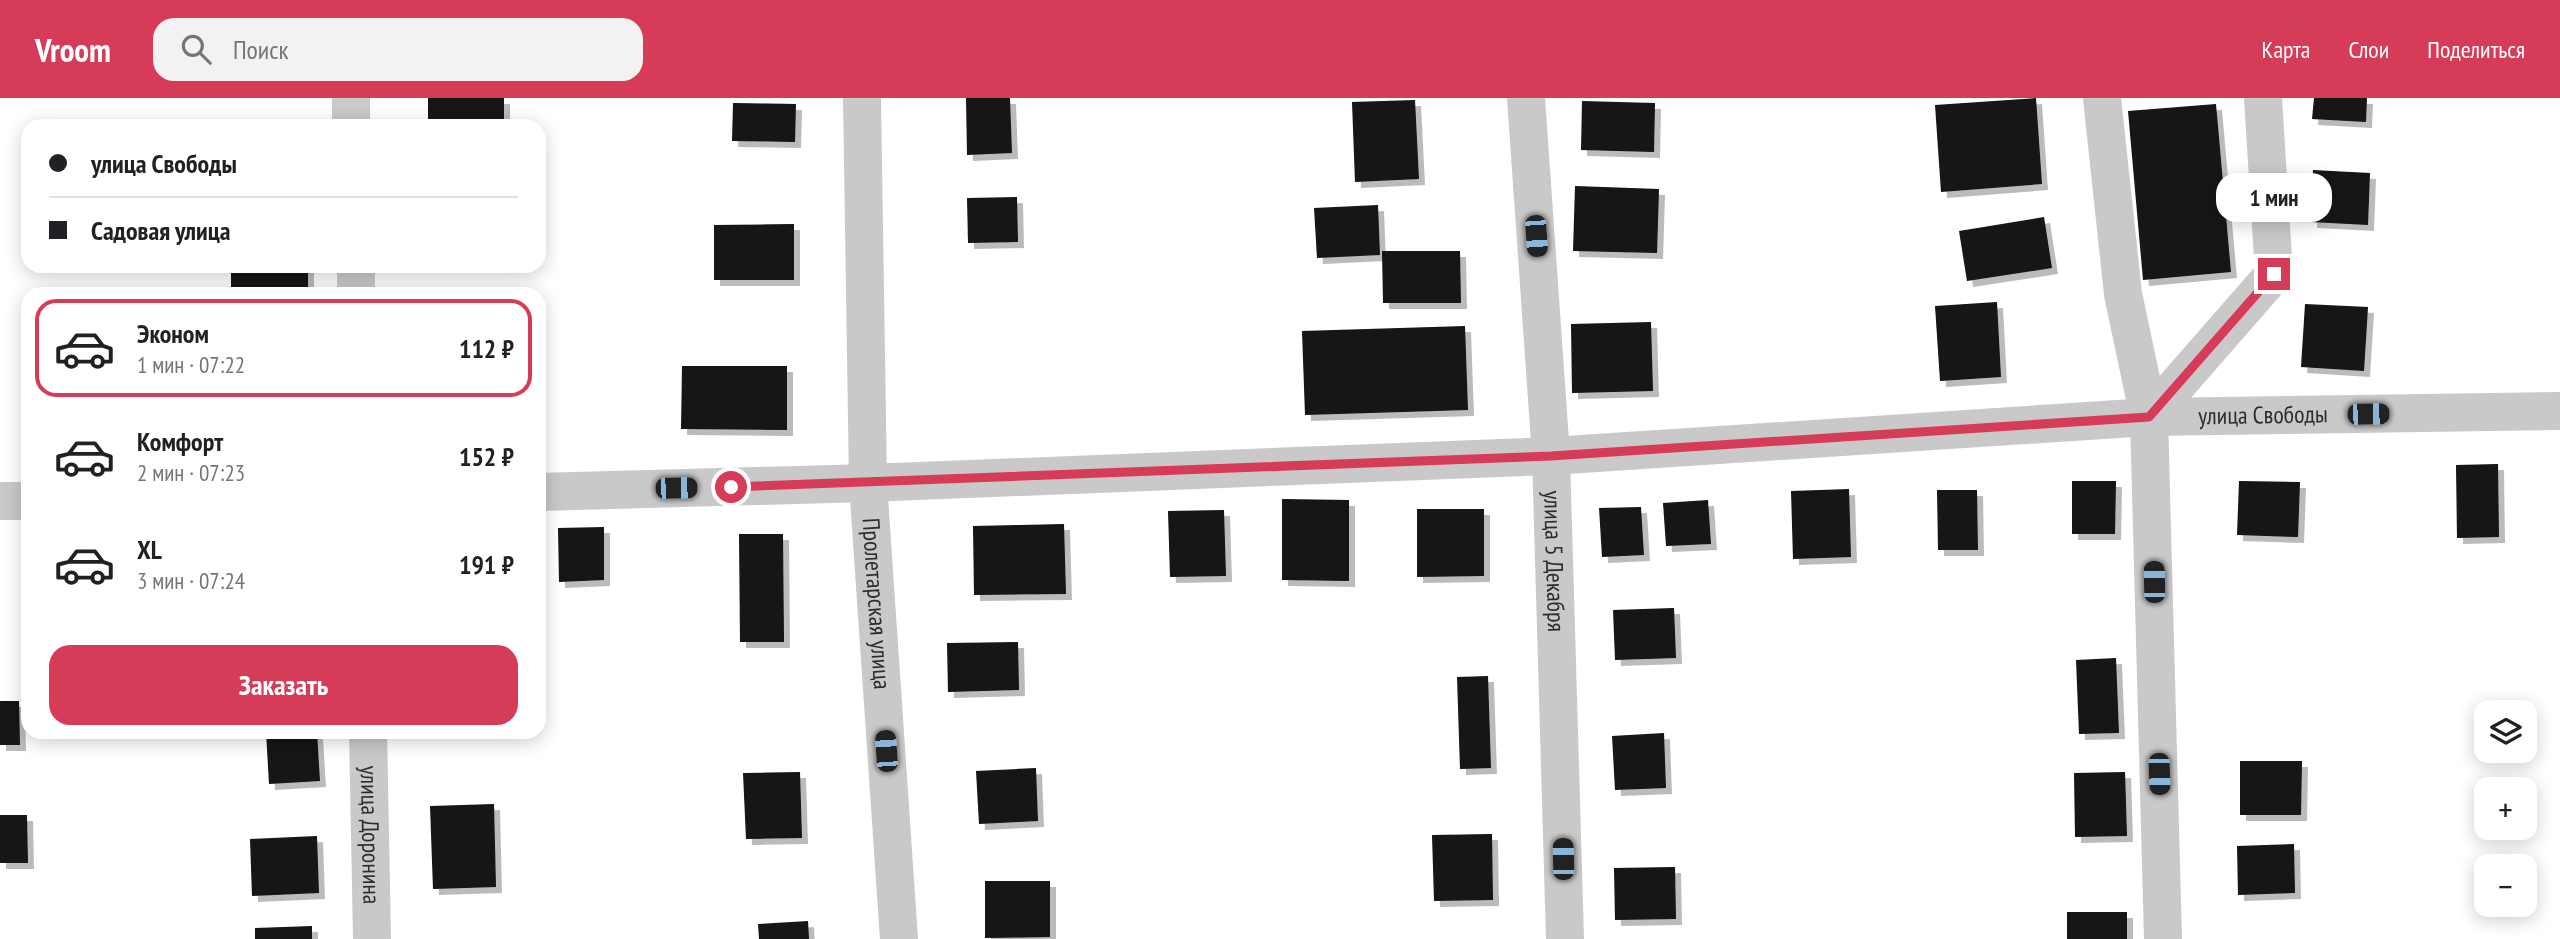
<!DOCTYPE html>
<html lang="ru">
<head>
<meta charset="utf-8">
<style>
  :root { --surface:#fff; --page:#f2f2f2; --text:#202124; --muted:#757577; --line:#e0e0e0; --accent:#d63b58 }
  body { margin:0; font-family:"PT Sans Narrow",sans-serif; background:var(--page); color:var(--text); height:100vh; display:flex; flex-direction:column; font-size:26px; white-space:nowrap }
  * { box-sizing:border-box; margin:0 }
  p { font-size:23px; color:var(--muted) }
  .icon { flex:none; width:38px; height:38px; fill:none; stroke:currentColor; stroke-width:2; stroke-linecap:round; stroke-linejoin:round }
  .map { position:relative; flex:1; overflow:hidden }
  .sheet { position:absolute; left:21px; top:189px; width:525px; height:452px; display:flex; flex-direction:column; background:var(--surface); border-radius:21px; box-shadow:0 4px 18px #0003 }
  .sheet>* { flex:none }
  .top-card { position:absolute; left:21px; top:21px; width:525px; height:154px; border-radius:21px; box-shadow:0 4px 18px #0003; display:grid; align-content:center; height:154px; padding:0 28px; background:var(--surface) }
  .buttons { position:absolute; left:2474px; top:602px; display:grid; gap:14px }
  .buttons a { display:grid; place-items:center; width:63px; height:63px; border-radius:14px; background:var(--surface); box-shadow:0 4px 18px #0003; font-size:35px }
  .end { position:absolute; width:32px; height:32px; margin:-16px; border:9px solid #d63b58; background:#fff; box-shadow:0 0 0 4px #fff }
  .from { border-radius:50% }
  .bubble { position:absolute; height:49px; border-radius:21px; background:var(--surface); box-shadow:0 4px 18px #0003; font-size:23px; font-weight:800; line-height:49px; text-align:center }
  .car { position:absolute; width:21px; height:42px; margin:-21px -10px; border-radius:9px; box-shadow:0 0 5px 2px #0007; background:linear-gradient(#222 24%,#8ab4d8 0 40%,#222 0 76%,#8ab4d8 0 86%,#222 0) }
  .top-card b { display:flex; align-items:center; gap:24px; height:66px; font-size:26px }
  .top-card b+b { border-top:2px solid var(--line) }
  .top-card i { width:18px; height:18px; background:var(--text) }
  ul { padding:12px 0 0; list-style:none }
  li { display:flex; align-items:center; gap:21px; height:98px; margin:0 14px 10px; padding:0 14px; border:4px solid transparent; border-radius:21px }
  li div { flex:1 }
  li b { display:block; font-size:26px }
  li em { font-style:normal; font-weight:800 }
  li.on { border-color:var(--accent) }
  li>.icon { width:63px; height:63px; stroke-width:1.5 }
  .cta { display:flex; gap:14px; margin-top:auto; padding:14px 28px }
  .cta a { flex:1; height:80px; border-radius:21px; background:var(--accent); color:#fff; font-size:28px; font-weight:800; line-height:80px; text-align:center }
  header { display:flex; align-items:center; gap:42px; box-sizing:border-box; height:98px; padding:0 35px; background:var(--accent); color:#fff }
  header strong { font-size:33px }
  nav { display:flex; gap:38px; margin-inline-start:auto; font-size:24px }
  .search { width:490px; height:63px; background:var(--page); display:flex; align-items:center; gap:18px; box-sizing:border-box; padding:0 24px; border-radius:21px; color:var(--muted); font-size:26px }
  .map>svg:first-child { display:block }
</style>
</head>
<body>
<header>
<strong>Vroom</strong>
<div class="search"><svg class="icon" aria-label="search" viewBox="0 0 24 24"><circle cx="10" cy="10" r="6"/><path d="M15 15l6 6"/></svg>Поиск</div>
<nav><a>Карта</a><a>Слои</a><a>Поделиться</a></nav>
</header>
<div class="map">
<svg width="2560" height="841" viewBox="0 0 2560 841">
  <defs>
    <filter id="shadow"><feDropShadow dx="6" dy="6" stdDeviation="0" flood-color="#0004"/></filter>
  </defs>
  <rect width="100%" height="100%" fill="#fff"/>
  <g fill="#131313" filter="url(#shadow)">
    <rect x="428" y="0" width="76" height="28"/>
    <path d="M966,0H1010L1012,55L967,57Z"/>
    <path d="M2036,0L2042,86L1941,94L1935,7Z"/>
    <path d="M2314,0H2367L2366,24L2312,21Z"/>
    <path d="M1415,2L1419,81L1355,84L1352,4Z"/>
    <path d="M1582,3L1655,5L1654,54L1581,52Z"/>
    <path d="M733,5L796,6L795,44L732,43Z"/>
    <path d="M2216,6L2231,174L2143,182L2128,13Z"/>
    <path d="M2313,72L2370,75L2368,127L2311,124Z"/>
    <path d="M1575,88L1659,91L1657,155L1573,153Z"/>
    <path d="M1017,99L1018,144L968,145L967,100Z"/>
    <path d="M1378,107L1380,157L1317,160L1314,110Z"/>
    <path d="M2044,119L2052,170L1967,183L1959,133Z"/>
    <path d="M794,126V182H714V127Z"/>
    <path d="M1382,153H1460L1461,205H1383Z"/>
    <path d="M231,168H308V191L231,192Z"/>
    <path d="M1997,204L2001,279L1940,283L1935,208Z"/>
    <path d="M2305,206L2368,209L2364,273L2301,269Z"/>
    <path d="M1651,224L1653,293L1572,295L1571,226Z"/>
    <path d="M1465,228L1468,312L1305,317L1302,233Z"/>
    <path d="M682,268H787V332L681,331Z"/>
    <path d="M2498,366L2499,439L2457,440L2456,367Z"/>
    <path d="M2072,383H2116L2115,436H2072Z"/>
    <path d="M2239,383L2300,384L2298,439L2237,437Z"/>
    <path d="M1849,391L1851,459L1793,461L1791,393Z"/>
    <path d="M1937,392H1977L1978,452H1938Z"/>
    <path d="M1282,401L1349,402V483L1282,482Z"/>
    <path d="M1708,402L1711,446L1666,448L1663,405Z"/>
    <path d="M1641,409L1644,457L1602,459L1599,410Z"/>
    <path d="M1417,411H1484V478L1417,479Z"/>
    <path d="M1224,412L1226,478L1170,479L1168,413Z"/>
    <path d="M1064,426L1066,496L974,497L973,428Z"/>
    <path d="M604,429V482L559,484L558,430Z"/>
    <path d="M739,436H783L784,544H740Z"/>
    <path d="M1674,510L1676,560L1615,562L1613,512Z"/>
    <path d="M1018,544L1019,592L948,594L947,545Z"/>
    <path d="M2116,560L2119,635L2079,636L2076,562Z"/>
    <path d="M1488,578L1491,670L1460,671L1457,579Z"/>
    <path d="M0,603H19L20,647H0Z"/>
    <path d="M266,634H317L320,683L269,686Z"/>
    <path d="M1664,635L1666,690L1615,692L1612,638Z"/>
    <path d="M2240,663H2302L2301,717H2240Z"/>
    <path d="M1036,670L1038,723L979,726L976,673Z"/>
    <path d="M800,674L802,740L746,741L743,675Z"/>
    <path d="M2125,674L2127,738L2075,739L2074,675Z"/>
    <path d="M494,706L496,789L433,791L430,708Z"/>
    <path d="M0,717H27L28,765H0Z"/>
    <path d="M1492,736L1493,802L1434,803L1432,737Z"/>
    <path d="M317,738L319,795L252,798L250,741Z"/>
    <path d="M2294,746L2295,795L2238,797L2237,748Z"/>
    <path d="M1675,769L1676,821L1615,822L1614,770Z"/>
    <path d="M985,783H1050V839L985,840Z"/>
    <rect x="2067" y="814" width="60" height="27"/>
    <path d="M808,823L809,841H759L758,826Z"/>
    <path d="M312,828V841H255V830Z"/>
  </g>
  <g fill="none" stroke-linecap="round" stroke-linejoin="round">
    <g stroke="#c9c9c9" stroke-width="38">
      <path d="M351,0V28"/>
      <path id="s1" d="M862,0L868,385L899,841"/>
      <path id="s2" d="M1526,0L1551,358L1565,841"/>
      <path d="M2102,0L2123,196L2149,319L2163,841"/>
      <path d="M356,168V196"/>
      <path d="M2149,319L2274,176L2263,0"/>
      <path id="s3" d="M539,394L868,385L1551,358L2149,319L2560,313"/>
      <path d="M0,403H28"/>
      <path id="s4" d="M368,634L372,841"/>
    </g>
  </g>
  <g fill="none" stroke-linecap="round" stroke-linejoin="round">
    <path stroke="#d63b58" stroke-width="9" d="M731,389L1551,358L2149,319L2274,176"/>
  </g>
  <g text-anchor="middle" stroke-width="7" stroke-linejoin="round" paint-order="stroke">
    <g font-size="24" fill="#2c2c2c" stroke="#fff">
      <text dy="8" stroke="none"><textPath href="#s3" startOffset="1726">улица Свободы</textPath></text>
      <text dy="8" stroke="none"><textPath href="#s2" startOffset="464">улица 5 Декабря</textPath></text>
      <text dy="8" stroke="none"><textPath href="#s1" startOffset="506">Пролетарская улица</textPath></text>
      <text dy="8" stroke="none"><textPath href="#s4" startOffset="103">улица Доронина</textPath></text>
    </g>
  </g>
</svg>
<div class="buttons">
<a><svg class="icon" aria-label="layers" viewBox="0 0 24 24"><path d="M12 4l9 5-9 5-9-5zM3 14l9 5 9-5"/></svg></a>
<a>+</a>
<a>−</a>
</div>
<i class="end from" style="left:731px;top:389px"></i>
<i class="end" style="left:2274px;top:176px"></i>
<div class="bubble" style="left:2216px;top:75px;width:116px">1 мин</div>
<i class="car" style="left:1536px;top:138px;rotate:176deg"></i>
<i class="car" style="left:2368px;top:316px;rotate:89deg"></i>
<i class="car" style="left:676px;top:390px;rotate:89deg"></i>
<i class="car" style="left:2154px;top:484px;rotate:359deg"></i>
<i class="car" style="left:886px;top:653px;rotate:356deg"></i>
<i class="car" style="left:2159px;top:676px;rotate:178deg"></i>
<i class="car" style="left:1563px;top:761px;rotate:359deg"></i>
<div class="top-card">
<b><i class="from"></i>улица Свободы</b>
<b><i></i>Садовая улица</b>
</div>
<section class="sheet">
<ul>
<li class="on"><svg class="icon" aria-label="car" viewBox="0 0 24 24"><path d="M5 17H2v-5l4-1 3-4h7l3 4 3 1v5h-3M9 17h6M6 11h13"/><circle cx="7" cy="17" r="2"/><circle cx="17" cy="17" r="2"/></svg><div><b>Эконом</b><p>1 мин · 07:22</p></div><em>112 ₽</em></li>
<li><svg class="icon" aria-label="car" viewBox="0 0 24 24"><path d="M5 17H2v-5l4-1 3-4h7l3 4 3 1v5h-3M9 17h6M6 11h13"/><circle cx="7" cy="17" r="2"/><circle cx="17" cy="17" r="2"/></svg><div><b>Комфорт</b><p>2 мин · 07:23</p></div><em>152 ₽</em></li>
<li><svg class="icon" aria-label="car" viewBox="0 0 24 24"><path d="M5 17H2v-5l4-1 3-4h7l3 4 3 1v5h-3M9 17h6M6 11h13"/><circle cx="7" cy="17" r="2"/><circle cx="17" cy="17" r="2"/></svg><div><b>XL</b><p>3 мин · 07:24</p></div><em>191 ₽</em></li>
</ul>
<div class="cta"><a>Заказать</a></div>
</section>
</div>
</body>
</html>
